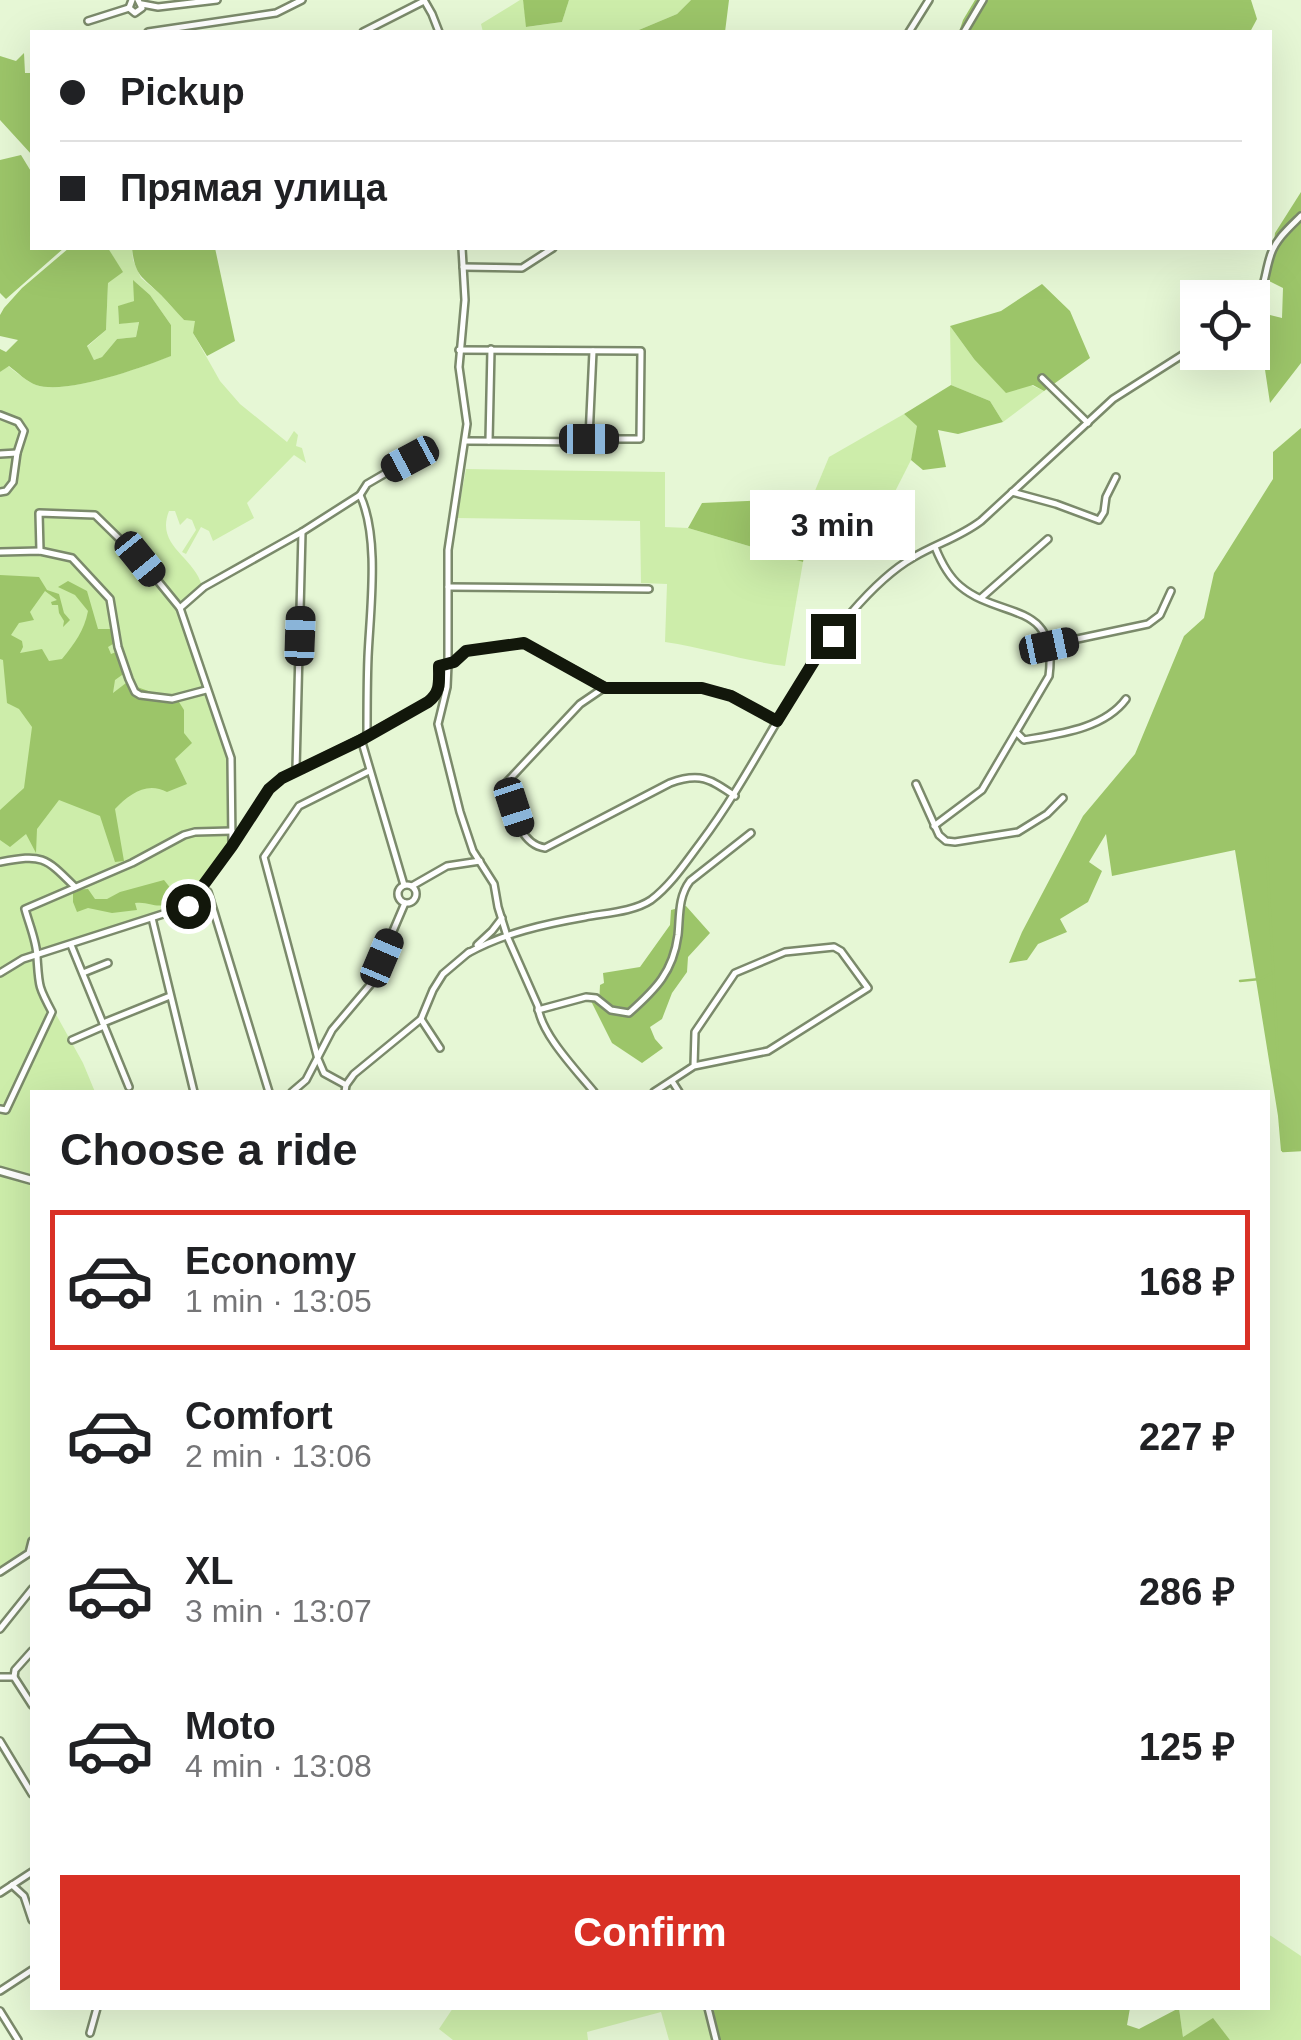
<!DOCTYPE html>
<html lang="en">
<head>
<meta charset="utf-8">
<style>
  :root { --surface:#fff; --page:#f2f2f2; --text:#202124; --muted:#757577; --line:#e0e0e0; --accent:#d93025 }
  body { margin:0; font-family:Arial,sans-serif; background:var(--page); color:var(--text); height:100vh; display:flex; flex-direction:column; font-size:38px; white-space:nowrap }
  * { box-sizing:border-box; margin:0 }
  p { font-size:32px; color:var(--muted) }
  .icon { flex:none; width:55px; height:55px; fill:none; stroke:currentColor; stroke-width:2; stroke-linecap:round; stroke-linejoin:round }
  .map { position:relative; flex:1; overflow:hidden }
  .sheet { position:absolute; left:30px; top:1090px; width:1240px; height:920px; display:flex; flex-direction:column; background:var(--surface); border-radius:0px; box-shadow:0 10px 40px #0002 }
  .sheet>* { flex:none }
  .hud { position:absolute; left:30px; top:30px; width:1242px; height:220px; border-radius:0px; box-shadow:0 10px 40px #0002; display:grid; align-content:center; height:220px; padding:0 30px; background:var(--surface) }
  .controls { position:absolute; left:1180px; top:280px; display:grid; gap:20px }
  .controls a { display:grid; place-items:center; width:90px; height:90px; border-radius:0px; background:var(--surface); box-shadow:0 10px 40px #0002; font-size:50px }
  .end { position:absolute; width:45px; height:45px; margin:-22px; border:12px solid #12170b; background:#fff; box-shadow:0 0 0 5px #fff }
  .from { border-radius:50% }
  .bubble { position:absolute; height:70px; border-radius:0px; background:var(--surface); box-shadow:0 10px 40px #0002; font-size:32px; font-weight:700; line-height:70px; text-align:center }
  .car { position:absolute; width:30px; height:60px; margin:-30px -15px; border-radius:12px; box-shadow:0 0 8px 2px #0007; background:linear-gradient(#222 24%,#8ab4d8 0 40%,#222 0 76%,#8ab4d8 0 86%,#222 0) }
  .hud b { display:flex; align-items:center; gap:35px; height:95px; font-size:38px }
  .hud b+b { border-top:2px solid var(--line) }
  .hud i { width:25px; height:25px; background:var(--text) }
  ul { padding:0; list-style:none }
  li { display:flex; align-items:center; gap:30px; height:140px; margin:0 20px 15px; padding:0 10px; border:5px solid transparent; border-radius:0px }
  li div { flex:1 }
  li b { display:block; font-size:38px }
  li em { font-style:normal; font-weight:700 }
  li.on { border-color:var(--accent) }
  li>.icon { width:90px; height:90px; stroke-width:1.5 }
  h2 { padding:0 30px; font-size:45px; line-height:120px }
  .primary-button { display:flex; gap:20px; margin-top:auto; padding:20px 30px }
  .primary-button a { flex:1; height:115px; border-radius:0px; background:var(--accent); color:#fff; font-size:40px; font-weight:700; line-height:115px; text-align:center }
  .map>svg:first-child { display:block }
</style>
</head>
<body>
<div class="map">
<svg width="1301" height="2040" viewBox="0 0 1301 2040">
  <rect width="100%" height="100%" fill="#e6f7d5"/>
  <g fill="#cdedaa">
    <path d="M520,0H523L527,27L562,22L569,0H691L677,14L634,32H483L481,24Z"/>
    <path d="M108,248H132L133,260L141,278L159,293L184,320H196L193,333L220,381L240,404L287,442L294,431L298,435L296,446L302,448L306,463L294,455L247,503L254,518L213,541L209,531L201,527L186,554L182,552L196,530L192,520L187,518L180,525L175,511H169C155,546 194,556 202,586L180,603L231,756L230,843L188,902L84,939L45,950L36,948L0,970V372L8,366C16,372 26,381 36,385C65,395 141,368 170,356L171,325L150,295L134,281V301L118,307L119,324L139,321L136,337L117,339L102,357L94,360L87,347L106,330L108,282L122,272Z"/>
    <path d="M950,326L974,359L1044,391L1003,422L990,401L951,385Z"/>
    <path d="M904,414L918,426L911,460L875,531L812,498L829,457Z"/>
    <path d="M466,469L665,472V527L688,528L803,562L785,666C744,661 706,648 665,642L667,584L641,583L640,521L457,518Z"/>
    <path d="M37,960L43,991L83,1063L95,1092H32V1177L0,1167V976L25,962Z"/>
    <path d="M0,1174L32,1183V1554L0,1571Z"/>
    <path d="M1268,1934L1301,1956V2040H1230L1213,2019L1183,2037L1179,2008H1268Z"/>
    <path d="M453,2008H705L712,2040H669L661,2012L587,2032L588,2040H453L439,2029Z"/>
  </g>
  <g fill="#9cc569">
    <path d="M523,0H569L562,22L526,27Z"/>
    <path d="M691,0H729L725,32H634L677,14Z"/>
    <path d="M975,0H1251L1257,19L1250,32H959L963,20Z"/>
    <path d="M24,53L25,73H32V155L0,120V56L16,61Z"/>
    <path d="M21,155L32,173V248H64L6,299L0,293V160Z"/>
    <path d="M1301,192V363L1270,403L1259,330L1262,313L1282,318L1283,288L1269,281L1275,233Z"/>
    <path d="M69,248H108L123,272L108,283L106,330L87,346L94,360L102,357L117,339L136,337L139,322L119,324L118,306L134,301L133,280L150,295L171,325V356C141,368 66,395 36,385C27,382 17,372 9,366L0,372V349L6,352L18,340L0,336V315L4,308L22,288Z"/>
    <path d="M132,248H215L235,341L207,356L193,333L195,321L184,320C176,312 169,303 161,295C143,277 135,277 132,248Z"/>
    <path d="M1042,284L1070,311L1090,358L1044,391L1033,385L1006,393L974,359L950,326L1001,311Z"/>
    <path d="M951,385L990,401L1003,422L958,434L938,430L946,467L923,470L911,460L917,426L904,414Z"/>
    <path d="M1301,428V1149L1281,1151L1278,1116L1235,850L1112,876L1106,834L1089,862L1102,871L1088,902L1060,919L1067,932L1038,944L1027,960L1009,963L1022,932L1083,816L1135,754L1184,636L1204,618L1214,573L1273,479V452Z"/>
    <path d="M812,498L875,531L873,533L828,509L813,508L803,562L688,528L702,503Z"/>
    <path d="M0,575L39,577L47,590L59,594L64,613L70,620L63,627L64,621L59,613L58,605H52L51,602L57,600L45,591L30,612L34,620L19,623L11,635L22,641L23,647L20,653L42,649L49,661L62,659C75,643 84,631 88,611L75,595L58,587L68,581L87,591L98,629H118V641L108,647L111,654L119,651L127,661L129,670L115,680L113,693L126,683L179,702L184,710V733L192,743L175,759L187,784L167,792C147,781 129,794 115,809L124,861L115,862L100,816L59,800L37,829L36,853L26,834L10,847L0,840V810L24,788L32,727L19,709L7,703L3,660L0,659Z"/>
    <path d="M164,880L172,890C165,917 153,900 135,903L137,910L112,913L88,908L77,912L73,902V890L88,889L95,899H107L120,892Z"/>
    <path d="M686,906L710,933L688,957L687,972L672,993L662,1019L650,1027L655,1039L663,1048L642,1063L612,1043L588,995L599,1005L600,985L604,983L603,973L640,967L670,925L671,910Z"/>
    <path d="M713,2008H1130L1127,2025L1139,2029L1179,2008L1183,2037L1213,2018L1230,2040H719Z"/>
  </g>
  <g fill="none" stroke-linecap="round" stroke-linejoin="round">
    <g stroke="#9cc569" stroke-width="2.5">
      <path d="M1267,857L1283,1151L1301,1150"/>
      <path d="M1240,981L1260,979L1272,973"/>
    </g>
    <g stroke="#7b8a6b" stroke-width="10">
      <g id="minor">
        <path d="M132,0L129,8L135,13L142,8L138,0"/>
        <path d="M424,0L432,14L439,32"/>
        <path d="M142,4L158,7L217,0"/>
        <path d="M88,21L129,8"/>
        <path d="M148,32L276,13L302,0"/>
        <path d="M363,32L424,1"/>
        <path d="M909,32L929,0"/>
        <path d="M964,32L983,0"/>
        <path d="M462,248L465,300L459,367L467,424L448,550V664L447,687L438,724L460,812L473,851L494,884L498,907L507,936L538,1006C540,1033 577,1071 594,1092"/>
        <path d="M463,267L522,268L553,248"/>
        <path d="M1252,307C1266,289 1264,274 1271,254C1276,239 1290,227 1301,216"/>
        <path d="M459,350L641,351L640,439H589V442L466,441"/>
        <path d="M1042,378L1088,423"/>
        <path d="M0,415L18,422L24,431L17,453L13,482L6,491L0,492"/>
        <path d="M589,438L593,351"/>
        <path d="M489,441L491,349"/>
        <path d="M0,454L17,453"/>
        <path d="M1012,492L1056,504L1099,520L1104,512L1106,497L1116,477"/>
        <path d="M360,495C380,538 370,610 368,657C367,683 367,710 367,736"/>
        <path d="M40,551L39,513L95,515L140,559L180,608L231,758L232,843"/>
        <path d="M0,552L40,551L72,558L110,599L118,647L129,679L135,692L140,695L172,699L206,690"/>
        <path d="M448,587L649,589"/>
        <path d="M981,598L1048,539"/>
        <path d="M180,608L204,587L302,532L360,495L367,484L410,459"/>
        <path d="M1049,645L1148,624L1160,615L1171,591"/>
        <path d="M605,687L580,704L506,783C513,805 517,844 545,848L670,783C700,772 710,779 735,796"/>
        <path d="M1018,734L1024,740C1058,734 1104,729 1126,699"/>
        <path d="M361,739L404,885"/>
        <path d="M296,769L302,532"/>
        <path d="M916,784L939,835L946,841L955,842L1018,832L1047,814L1063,798"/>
        <path d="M934,826L982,790L1049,676C1059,600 1000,620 960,586C948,576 941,562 935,547"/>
        <path d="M0,862C43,854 45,857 75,887"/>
        <circle cx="407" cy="894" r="9"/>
        <path d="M412,886L447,866L480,861"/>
        <path d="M208,892L269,1092"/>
        <path d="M152,918L194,1092"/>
        <path d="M71,945L129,1087"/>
        <path d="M477,945L492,931L502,918"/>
        <path d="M468,953C504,933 545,924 585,917C605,913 633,912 651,900C671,885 686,862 701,842C756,769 791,683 851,613C869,592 891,570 914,557C936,544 960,537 981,521L1113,399L1198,345"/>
        <path d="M0,973L23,959L188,906L232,846L269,789L282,778L361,739L428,702C441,692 439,682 439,666L454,662L466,651L524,643L605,687L702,688L731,695L777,721"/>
        <path d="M83,973L108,963"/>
        <path d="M538,1010L586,997L596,998L611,1010L629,1013C656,989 673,972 678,935C680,916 678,897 690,881L751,833"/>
        <path d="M421,1019L440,1048"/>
        <path d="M103,1023L170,996"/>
        <path d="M72,1040L104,1026"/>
        <path d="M672,1081L679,1092"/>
        <path d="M346,1085L324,1073L318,1059L264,857L299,806L369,771"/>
        <path d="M292,1092L306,1080L332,1030L370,985L405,903"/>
        <path d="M345,1092L346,1085L354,1074L421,1019L433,990L443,974L469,952"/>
        <path d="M654,1092L694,1066L768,1051L868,988L841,951L834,947L785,952L735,973L695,1032L694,1066"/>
        <path d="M0,1109L6,1110L52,1012C38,986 39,986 37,957C37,942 29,924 25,909L132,863L184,835L195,832L232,831"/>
        <path d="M0,1572L29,1553L32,1541"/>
        <path d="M0,1629L32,1589"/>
        <path d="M0,1677H14L32,1705"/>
        <path d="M14,1677L15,1670L32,1651"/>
        <path d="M0,1741L32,1794"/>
        <path d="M12,1885L24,1896L32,1920"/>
        <path d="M0,1893L32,1872"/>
        <path d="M0,1991L32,1970"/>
        <path d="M708,2008L716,2040"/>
        <path d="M0,2011L18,2040"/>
        <path d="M90,2033L97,2008"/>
      </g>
    </g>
    <g stroke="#7b8a6b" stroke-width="11">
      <path id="tertiary" d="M0,1171L32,1180"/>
    </g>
    <use href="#minor" stroke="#fff" stroke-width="5"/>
    <use href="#tertiary" stroke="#fff" stroke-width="6"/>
  </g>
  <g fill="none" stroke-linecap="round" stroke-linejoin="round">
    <path stroke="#12170b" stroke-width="12" d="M188,906L232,846L269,789L282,778L361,740L428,702C441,692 439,682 439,666L454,662L466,651L524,643L605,688H702L731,696L777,721L814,661L833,636"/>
  </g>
</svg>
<div class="controls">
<a><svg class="icon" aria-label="locate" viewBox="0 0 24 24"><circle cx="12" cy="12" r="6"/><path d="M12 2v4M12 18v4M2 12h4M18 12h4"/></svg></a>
</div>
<i class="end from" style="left:188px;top:906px"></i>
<i class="end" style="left:833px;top:636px"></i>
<div class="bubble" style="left:750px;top:490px;width:165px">3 min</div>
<i class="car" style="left:589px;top:439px;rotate:90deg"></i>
<i class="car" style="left:410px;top:459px;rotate:242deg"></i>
<i class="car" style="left:140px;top:559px;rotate:141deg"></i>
<i class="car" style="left:300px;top:636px;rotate:2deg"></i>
<i class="car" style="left:1049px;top:646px;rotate:78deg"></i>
<i class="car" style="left:514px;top:807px;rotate:162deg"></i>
<i class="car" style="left:382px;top:958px;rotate:23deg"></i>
<div class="hud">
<b><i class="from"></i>Pickup</b>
<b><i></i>Прямая улица</b>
</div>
<section class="sheet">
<h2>Choose a ride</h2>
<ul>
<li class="on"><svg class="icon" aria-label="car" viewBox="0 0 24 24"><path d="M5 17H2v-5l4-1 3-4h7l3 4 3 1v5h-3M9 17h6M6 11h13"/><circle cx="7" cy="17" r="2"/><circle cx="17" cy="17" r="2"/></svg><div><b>Economy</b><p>1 min · 13:05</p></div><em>168 ₽</em></li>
<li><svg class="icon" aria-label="car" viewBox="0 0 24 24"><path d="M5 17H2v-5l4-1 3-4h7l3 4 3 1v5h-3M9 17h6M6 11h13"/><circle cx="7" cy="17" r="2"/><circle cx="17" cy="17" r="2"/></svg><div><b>Comfort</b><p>2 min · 13:06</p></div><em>227 ₽</em></li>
<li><svg class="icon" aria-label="car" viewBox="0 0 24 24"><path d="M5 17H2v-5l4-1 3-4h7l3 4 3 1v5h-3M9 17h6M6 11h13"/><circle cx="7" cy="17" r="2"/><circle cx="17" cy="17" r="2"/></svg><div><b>XL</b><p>3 min · 13:07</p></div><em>286 ₽</em></li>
<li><svg class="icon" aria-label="car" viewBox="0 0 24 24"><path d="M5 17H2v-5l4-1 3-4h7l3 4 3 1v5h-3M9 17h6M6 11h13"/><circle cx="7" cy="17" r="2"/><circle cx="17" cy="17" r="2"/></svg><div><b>Moto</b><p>4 min · 13:08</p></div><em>125 ₽</em></li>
</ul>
<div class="primary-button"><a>Confirm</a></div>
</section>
</div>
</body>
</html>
